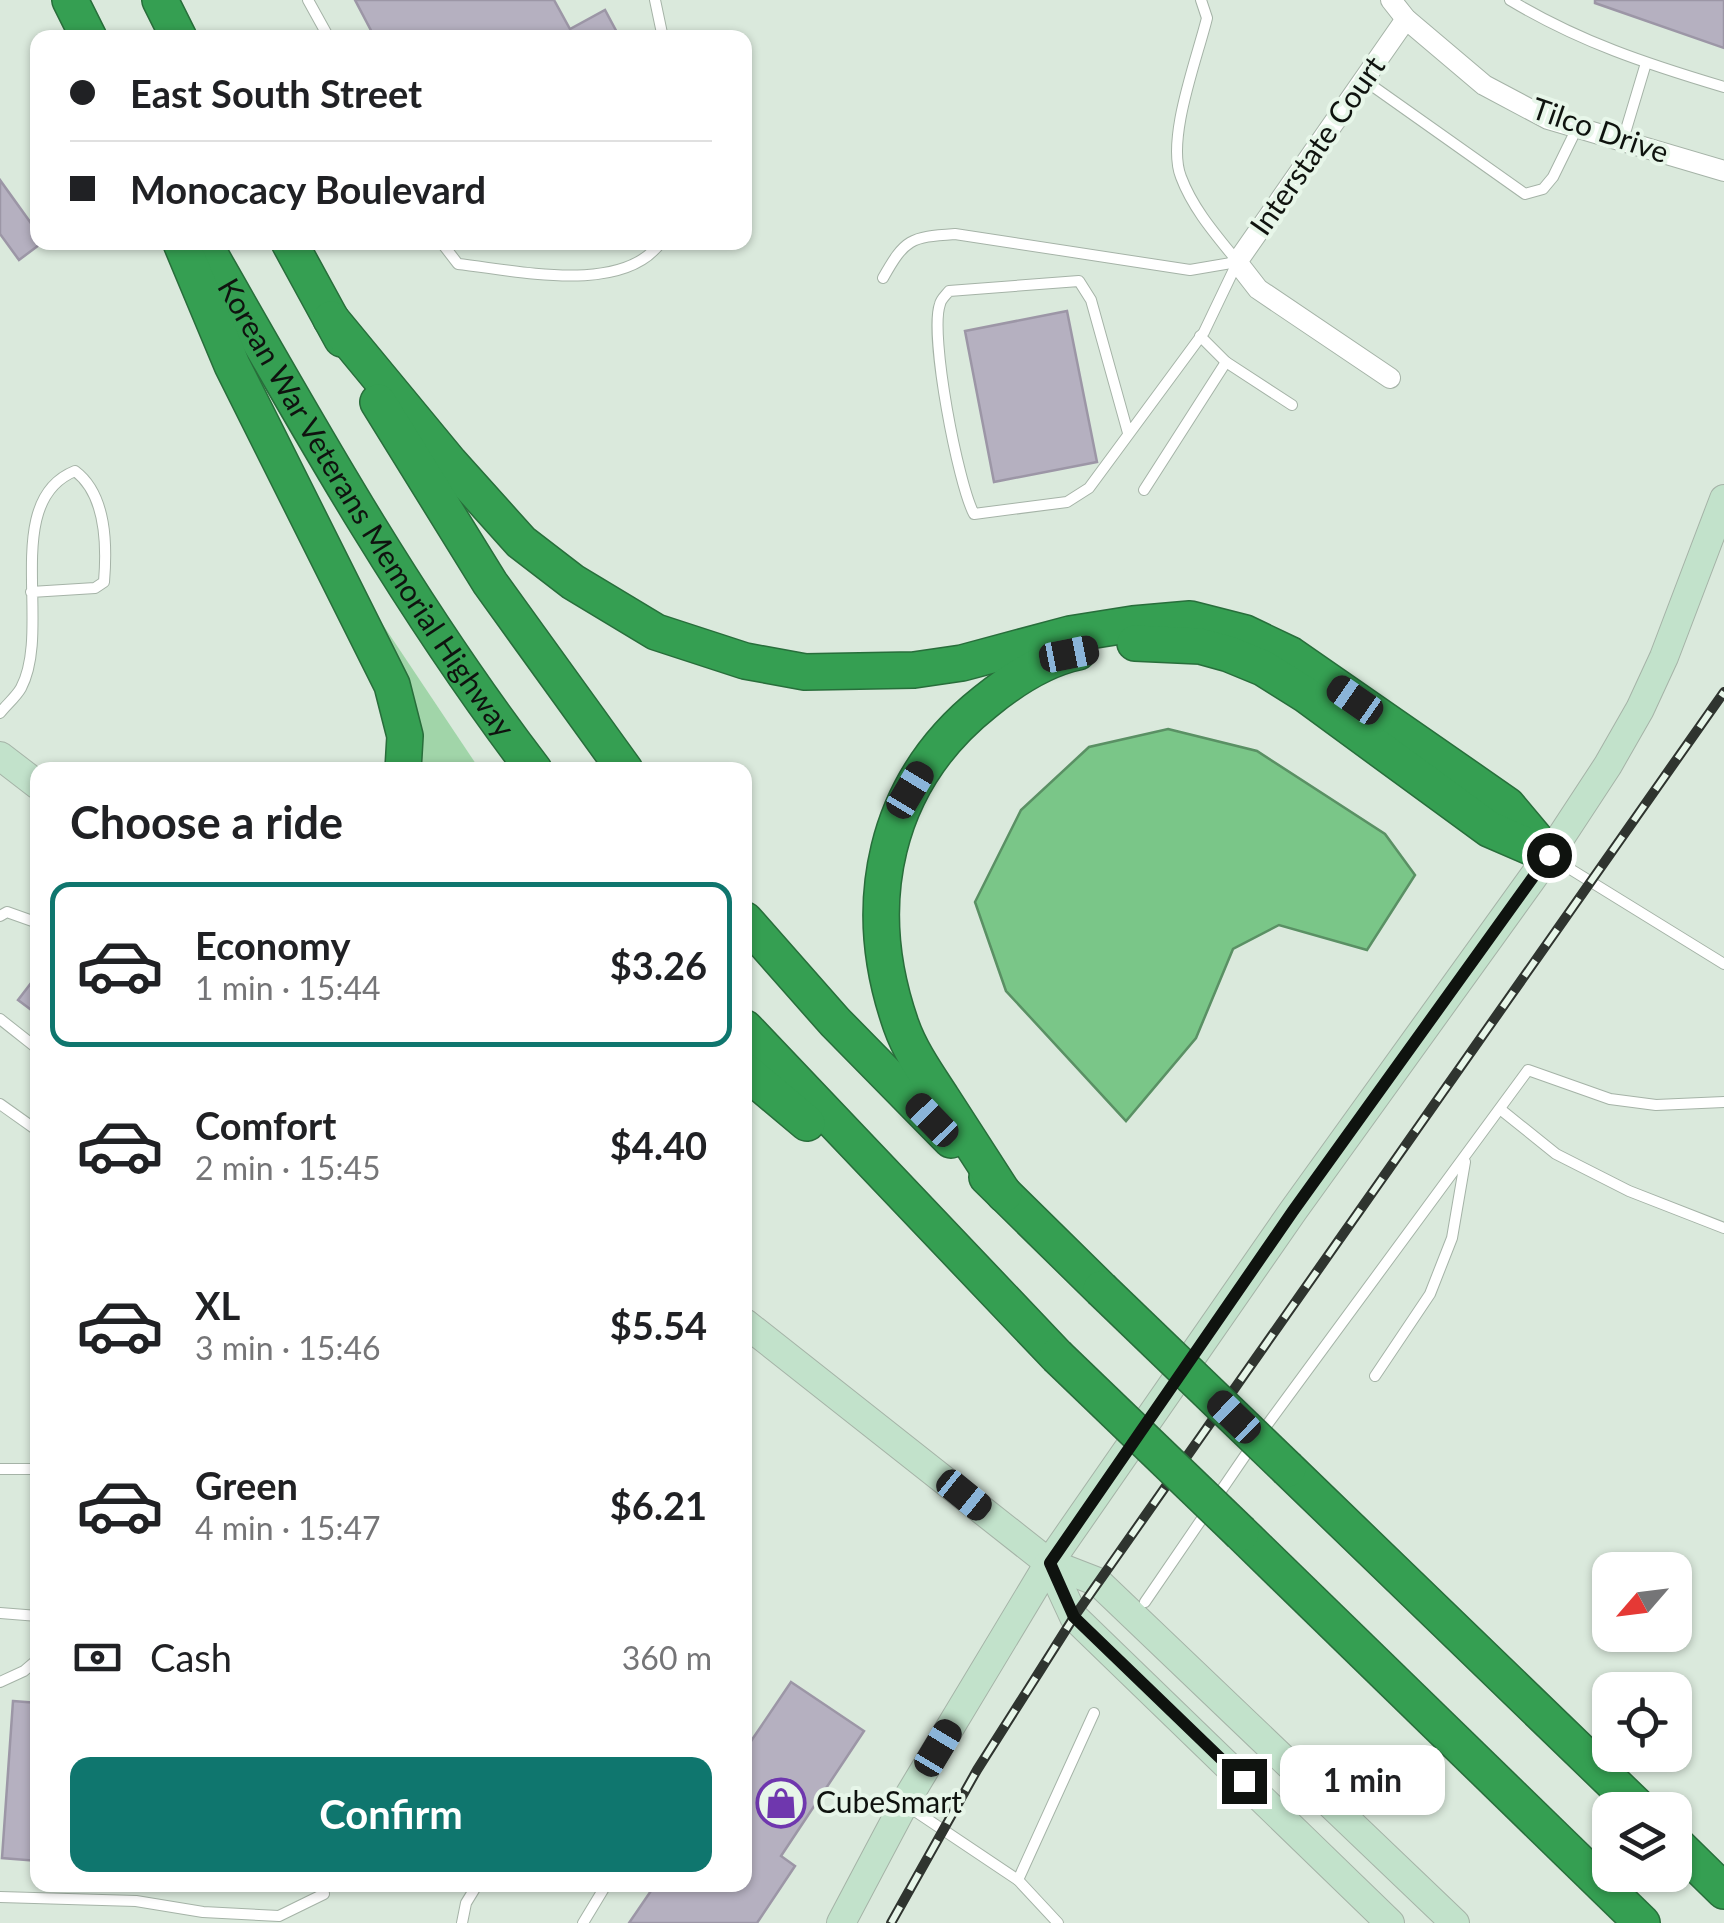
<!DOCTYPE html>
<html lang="en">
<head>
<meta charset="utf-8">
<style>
  :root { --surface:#fff; --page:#f2f2f2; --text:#202124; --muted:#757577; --line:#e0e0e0; --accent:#0f766e }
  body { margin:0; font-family:Lato,sans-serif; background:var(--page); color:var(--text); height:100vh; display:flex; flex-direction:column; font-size:38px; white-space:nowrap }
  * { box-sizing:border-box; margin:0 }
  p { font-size:32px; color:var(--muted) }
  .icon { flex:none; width:55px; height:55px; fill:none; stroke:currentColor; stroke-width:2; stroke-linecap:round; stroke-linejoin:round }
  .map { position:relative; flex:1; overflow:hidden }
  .side { position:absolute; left:30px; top:762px; width:722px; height:1130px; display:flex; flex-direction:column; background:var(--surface); border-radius:20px; box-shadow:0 2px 8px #0004 }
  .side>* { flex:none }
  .banner { position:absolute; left:30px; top:30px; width:722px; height:220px; border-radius:20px; box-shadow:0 2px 8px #0004; display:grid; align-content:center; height:220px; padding:0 40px; background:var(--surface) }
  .needle { width:65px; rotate:242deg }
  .fabs { position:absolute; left:1592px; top:1552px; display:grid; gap:20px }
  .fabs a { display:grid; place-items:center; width:100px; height:100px; border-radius:20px; background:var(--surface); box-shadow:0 2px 8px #0004; font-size:50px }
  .end { position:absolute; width:45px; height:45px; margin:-22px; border:12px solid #0f130f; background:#fff; box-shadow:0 0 0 5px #fff }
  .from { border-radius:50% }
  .bubble { position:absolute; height:70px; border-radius:20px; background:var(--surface); box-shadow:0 2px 8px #0004; font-size:32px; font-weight:700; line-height:70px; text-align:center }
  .car { position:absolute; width:30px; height:60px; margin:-30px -15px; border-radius:12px; box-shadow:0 0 8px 2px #0007; background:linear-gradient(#222 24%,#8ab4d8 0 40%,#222 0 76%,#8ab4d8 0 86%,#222 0) }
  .banner b { display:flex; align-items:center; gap:35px; height:95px; font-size:38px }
  .banner b+b { border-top:2px solid var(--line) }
  .banner i { width:25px; height:25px; background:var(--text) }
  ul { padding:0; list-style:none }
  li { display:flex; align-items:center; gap:30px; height:165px; margin:0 20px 15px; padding:0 20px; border:5px solid transparent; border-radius:20px }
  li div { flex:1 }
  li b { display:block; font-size:38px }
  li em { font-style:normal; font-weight:700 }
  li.active { border-color:var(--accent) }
  li>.icon { width:90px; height:90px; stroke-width:1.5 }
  h2 { padding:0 40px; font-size:45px; line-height:120px }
  .pay { display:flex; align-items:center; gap:25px; height:110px; padding:0 40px; font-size:38px }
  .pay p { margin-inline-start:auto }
  .cta { display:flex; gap:20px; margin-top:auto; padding:20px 40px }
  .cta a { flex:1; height:115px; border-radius:20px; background:var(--accent); color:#fff; font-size:40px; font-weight:700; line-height:115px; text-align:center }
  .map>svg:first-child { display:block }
</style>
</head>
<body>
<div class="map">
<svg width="1724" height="1923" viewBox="0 0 1724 1923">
  <rect width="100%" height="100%" fill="#dae9dc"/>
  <path fill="#a1d5a9" d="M359,589L480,770H416Z"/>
  <path fill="#7ac688" stroke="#5a9064" stroke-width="2.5" d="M1168,729L1257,751L1385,834L1415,875L1367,950L1279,925L1233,949L1196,1038L1126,1121L1006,991L975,902L1021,810L1089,747Z"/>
  <g fill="#b5b0c0" stroke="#9c96a6" stroke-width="2.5">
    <path d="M355,0H554L570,29L605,10L620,38H375Z"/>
    <path d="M1595,0H1724V48L1595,3Z"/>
    <path d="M0,180L38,233V242H43L19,260L0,234Z"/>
    <path d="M1067,311L1097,462L994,482L965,331Z"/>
    <path d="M38,974V1015L18,1000Z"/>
    <path d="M791,1682L864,1731L781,1856L795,1866L757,1923H629L655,1885H745V1750Z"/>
    <path d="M13,1701L38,1703V1861L2,1858Z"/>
  </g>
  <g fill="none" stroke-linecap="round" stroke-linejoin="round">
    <g stroke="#a5b3a7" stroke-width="12">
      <g id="lane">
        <path d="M308,0L329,38"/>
        <path d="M655,0L663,38"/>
        <path d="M1201,0L1207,18C1197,59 1166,139 1181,177C1193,209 1216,235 1237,261"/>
        <path d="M1510,0C1580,42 1647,64 1724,87"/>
        <path d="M1364,80L1525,194L1543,189L1553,177L1577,128"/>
        <path d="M1622,143L1646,63"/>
        <path d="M441,242L458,264C515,270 623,296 661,242"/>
        <path d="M883,278C905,239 910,237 955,234L1190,270L1237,262"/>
        <path d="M1200,336L1226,362L1292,405"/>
        <path d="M1128,433L1091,300L1079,281L949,291C946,295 941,299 940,304C929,334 958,484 974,514L1067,502L1089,488L1204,332L1237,263"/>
        <path d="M1144,490L1226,362"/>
        <path d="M0,713C6,705 16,697 21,688C53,628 0,501 75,471C107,495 107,546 104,582L95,588L31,592"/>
        <path d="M1554,859L1724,964"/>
        <path d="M0,916L7,912L38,923"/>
        <path d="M0,1019L38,1049"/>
        <path d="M0,1104L38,1131"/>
        <path d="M1500,1109L1556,1154L1629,1191L1724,1228"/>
        <path d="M1375,1376L1430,1294L1452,1238L1465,1162"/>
        <path d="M0,1469H38"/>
        <path d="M1145,1602L1253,1444L1528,1070L1610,1099L1656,1105L1724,1102"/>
        <path d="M0,1613L38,1616"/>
        <path d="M0,1682L24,1671L38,1659"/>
        <path d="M906,1805L1018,1880L1058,1923"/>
        <path d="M1018,1880L1094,1713"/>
        <path d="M0,1897L136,1901L203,1912L279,1916L324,1894"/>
        <path d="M462,1923L466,1903L477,1885"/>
        <path d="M583,1923L606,1885"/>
      </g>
    </g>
    <g stroke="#a5b3a7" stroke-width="22">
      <g id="street">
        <path d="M1391,0L1406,19L1484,85L1548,119L1724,171"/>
        <path d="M1390,378L1258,289L1237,262L1406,19"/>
      </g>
    </g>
    <g stroke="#a5b3a7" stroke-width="30">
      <g id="secondary">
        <path d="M0,756L38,785"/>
        <path d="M745,1323L1049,1563L1098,1582L1455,1923"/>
        <path d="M1049,1563L1074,1617L1390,1923"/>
        <path d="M841,1923L904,1804L1049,1563L1293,1211L1549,855L1608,765L1640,709L1664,657L1724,499"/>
      </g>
    </g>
    <g stroke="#286e3b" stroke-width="38">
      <g id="highway">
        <path d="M70,0L89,38"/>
        <path d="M160,0L179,38"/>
        <path id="s1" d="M203,242C306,423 407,604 534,770"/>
        <path d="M289,242L342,339"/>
        <path d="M181,243L232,365L392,685L405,736L403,770"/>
        <path d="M331,319L450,463L521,542L573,582L656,632L745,661L805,672L914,670L962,663L1070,634L1133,624L1190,619L1245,633L1291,655L1507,805L1549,855"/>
        <path d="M378,402L490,583L625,770"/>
        <path d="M1135,643L1200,646L1229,654L1263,668L1306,695L1489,829L1542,852"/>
        <path d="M745,920L835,1022L951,1140"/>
        <path d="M745,1028L1057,1356"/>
        <path d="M745,1071L807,1123"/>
        <path d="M987,1177L1101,1289"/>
        <path d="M1004,1194C983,1162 963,1130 942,1098C927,1075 910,1051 901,1025C859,905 883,783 985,702C1012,680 1044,659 1078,652"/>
        <path d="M1288,1469L1641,1810"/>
        <path d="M1241,1533L1642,1923"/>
        <path d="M1675,1843L1724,1891"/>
      </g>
    </g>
    <use href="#lane" stroke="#fff" stroke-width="10"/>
    <use href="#street" stroke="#fff" stroke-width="20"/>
    <use href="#secondary" stroke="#c2e2cb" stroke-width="28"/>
    <use href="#highway" stroke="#359f52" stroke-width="35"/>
    <g stroke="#2f342f" stroke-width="10">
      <path id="rail" d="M891,1923L977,1770L1074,1617L1724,692"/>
    </g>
    <use href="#rail" stroke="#e7f6e9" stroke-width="6" stroke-dasharray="19" stroke-linecap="butt"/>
    <g stroke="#286e3b" stroke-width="38" stroke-linecap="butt">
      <g id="highway-bridge">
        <path d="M1101,1289L1288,1469"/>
        <path d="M1057,1356L1241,1533"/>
      </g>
    </g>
    <use href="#highway-bridge" stroke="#359f52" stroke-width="35"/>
  </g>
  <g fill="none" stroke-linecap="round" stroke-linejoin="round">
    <path stroke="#0f130f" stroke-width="12" d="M1244,1781L1074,1617L1050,1563L1293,1211L1549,855"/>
  </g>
  <defs>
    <g id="shop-ring" transform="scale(2.5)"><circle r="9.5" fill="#e7f6e9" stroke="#6f37ae" stroke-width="1.5"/><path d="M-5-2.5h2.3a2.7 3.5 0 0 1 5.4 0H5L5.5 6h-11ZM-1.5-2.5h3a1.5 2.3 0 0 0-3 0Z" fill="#6f37ae"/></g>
  </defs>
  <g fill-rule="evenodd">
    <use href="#shop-ring" x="781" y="1803"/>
  </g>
  <g text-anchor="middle" stroke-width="8" stroke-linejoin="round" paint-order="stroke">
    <g font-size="30" fill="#0f130f" stroke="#e7f6e9">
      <text transform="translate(1600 131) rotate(19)" y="10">Tilco Drive</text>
      <text transform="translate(1318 146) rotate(-55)" y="10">Interstate Court</text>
      <text dy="10" stroke="none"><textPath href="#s1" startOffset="312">Korean War Veterans Memorial Highway</textPath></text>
    </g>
    <g font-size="30" fill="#0f130f" stroke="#e7f6e9" text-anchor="start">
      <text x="816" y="1813">CubeSmart</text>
    </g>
  </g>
</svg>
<div class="fabs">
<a><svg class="needle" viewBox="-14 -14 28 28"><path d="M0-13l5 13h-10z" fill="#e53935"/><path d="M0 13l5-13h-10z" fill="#757577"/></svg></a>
<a><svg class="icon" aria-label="locate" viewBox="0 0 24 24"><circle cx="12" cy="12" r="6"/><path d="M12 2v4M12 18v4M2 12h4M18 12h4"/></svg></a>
<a><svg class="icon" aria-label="layers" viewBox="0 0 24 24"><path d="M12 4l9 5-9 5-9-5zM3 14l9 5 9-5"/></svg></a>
</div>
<i class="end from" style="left:1549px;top:855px"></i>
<i class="end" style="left:1244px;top:1781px"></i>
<div class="bubble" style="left:1280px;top:1745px;width:165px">1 min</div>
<i class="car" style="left:1069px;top:654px;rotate:79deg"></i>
<i class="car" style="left:1355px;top:700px;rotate:305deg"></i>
<i class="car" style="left:910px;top:790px;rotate:31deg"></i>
<i class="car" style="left:932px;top:1120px;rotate:316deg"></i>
<i class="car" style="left:1234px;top:1417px;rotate:314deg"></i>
<i class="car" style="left:964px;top:1495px;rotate:129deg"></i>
<i class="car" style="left:938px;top:1748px;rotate:31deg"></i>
<div class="banner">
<b><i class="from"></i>East South Street</b>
<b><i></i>Monocacy Boulevard</b>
</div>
<section class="side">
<h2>Choose a ride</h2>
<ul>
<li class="active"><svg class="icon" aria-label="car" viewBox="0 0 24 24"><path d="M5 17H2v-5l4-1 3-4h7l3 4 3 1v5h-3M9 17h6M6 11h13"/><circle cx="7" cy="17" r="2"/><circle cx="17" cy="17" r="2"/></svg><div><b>Economy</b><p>1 min · 15:44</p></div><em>$3.26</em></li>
<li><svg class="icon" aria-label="car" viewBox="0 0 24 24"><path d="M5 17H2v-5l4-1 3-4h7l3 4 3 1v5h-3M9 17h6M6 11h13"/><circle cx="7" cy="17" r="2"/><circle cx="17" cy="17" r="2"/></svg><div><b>Comfort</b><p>2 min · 15:45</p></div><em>$4.40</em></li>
<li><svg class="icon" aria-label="car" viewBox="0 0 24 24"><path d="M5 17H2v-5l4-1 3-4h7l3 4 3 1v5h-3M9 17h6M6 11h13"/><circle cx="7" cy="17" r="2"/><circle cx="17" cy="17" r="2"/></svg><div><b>XL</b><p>3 min · 15:46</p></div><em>$5.54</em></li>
<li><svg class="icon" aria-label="car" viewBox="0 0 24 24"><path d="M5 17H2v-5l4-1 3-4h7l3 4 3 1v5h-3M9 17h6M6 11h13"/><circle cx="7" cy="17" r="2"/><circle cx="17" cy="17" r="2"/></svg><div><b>Green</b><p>4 min · 15:47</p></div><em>$6.21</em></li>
</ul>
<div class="pay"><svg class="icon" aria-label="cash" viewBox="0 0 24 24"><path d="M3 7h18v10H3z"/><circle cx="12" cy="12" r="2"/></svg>Cash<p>360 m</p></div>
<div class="cta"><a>Confirm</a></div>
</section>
</div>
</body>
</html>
